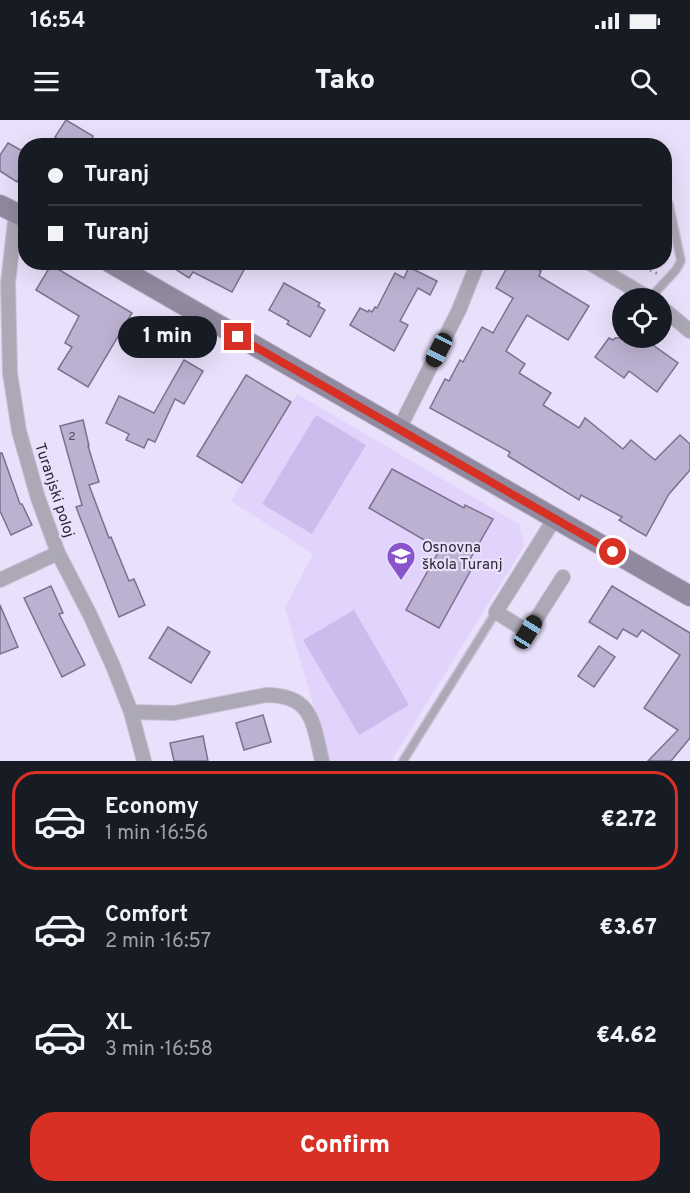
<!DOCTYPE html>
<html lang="en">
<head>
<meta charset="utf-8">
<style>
  :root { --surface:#171b24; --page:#20242c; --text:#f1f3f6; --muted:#9ea1a6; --line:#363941; --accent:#d93025 }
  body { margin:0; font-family:Overpass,sans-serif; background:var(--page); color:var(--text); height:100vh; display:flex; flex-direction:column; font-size:22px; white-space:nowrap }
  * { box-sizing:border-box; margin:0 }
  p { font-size:20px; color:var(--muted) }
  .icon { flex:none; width:33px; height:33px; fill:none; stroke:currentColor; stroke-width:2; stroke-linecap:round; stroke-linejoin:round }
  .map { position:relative; height:641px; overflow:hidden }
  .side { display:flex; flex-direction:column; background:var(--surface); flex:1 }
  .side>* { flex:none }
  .guide { position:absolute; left:18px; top:18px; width:654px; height:132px; border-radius:24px; box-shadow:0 6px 24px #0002; display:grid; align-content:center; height:132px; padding:0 30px; background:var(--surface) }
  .tools { position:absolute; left:612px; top:168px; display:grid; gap:12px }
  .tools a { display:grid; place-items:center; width:60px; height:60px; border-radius:50%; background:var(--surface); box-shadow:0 6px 24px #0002; font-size:30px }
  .end { position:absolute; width:27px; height:27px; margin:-14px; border:8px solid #d93025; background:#fff; box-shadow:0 0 0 3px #fff }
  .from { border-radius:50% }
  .bubble { position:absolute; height:42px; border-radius:21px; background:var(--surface); box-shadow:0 6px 24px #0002; font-size:20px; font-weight:800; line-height:42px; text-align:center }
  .car { position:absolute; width:18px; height:36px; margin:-18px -9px; border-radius:8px; box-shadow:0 0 4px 2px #0007; background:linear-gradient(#222 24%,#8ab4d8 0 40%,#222 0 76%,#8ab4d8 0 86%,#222 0) }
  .guide b { display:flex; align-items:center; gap:21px; height:57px; font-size:22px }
  .guide b+b { border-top:2px solid var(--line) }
  .guide i { width:15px; height:15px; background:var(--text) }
  ul { padding:10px 0 0; list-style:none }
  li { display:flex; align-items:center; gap:18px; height:99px; margin:0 12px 9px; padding:0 18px; border:3px solid transparent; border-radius:24px }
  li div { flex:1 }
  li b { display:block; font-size:22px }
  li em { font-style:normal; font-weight:800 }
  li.selected { border-color:var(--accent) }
  li>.icon { width:54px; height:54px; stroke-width:1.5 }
  .action { display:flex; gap:12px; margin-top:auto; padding:12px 30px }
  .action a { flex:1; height:69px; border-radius:24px; background:var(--accent); color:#fff; font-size:24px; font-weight:800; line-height:69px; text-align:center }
  .status { display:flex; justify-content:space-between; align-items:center; height:42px; padding:0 30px; background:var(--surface); direction:ltr }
  .status svg { height:16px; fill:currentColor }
  header { display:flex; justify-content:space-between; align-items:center; height:78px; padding:0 30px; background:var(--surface); font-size:27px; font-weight:800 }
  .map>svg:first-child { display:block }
</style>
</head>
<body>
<div class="status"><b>16:54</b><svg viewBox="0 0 49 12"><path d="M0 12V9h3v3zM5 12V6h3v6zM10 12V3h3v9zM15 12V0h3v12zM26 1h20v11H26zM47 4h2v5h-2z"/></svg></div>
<header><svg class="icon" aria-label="menu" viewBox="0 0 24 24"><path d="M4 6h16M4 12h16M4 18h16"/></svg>Tako<svg class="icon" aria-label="search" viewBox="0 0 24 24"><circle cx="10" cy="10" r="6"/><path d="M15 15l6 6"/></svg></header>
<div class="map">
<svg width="690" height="641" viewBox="0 0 690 641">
  <rect width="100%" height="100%" fill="#e9e0fb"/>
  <path fill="#e1d3fc" d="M297,274L519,404L524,426L391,641H330L285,488L313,434L231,381Z"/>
  <g fill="#cebbee">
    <path d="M316,295L366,325L312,414L262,384Z"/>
    <path d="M354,490L409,585L359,615L303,520Z"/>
  </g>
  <g fill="#bcb1d1" stroke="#7c718f" stroke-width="1.5">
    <path d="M66,0L93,16L90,26H68L55,17Z"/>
    <path d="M8,23L26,33V48L17,62L0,51V35Z"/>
    <path d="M164,142H236L245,148L232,172L193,152L189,158Z"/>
    <path d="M510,142H525L541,151L539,156L589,186L568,220L527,195L506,231L525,244L519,253L551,273L543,285L579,308L585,298L623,329L631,320L655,340L680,315L690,324V350L669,374L646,416L619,400L622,397L581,375L579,380L508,336L510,332L430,288L445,259L449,261L460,240L463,242L482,207L493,213L513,178L496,168Z"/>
    <path d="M51,145L132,193L88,267L58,249L72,227L65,223L79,196L36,170Z"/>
    <path d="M409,147L437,161L430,175L418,168L400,201L408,205L394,231L350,205L360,188L368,192L369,190L372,192L375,187L377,188L395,153L404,158Z"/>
    <path d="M284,163L320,183L318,186L325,190L310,217L287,204L289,201L269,190Z"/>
    <path d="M609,218L613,220L615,218H643L678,243L657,272L629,251L624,258L595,237Z"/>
    <path d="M184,240L203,251L184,284L175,279L155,322L148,319L144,328L126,320L129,314L106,303L119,276L154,293Z"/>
    <path d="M246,255L291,282L242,363L197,336Z"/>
    <path d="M83,300L89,326H88L99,362L89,365L109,418L111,417L129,461L134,459L145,485L119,497L76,387L82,385L60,306Z"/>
    <path d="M0,333H2L20,384H22L32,405L11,415L0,391Z"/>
    <path d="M392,349L464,388L465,385L493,399L465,448L471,450L439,508L406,490L440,429L369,388Z"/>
    <path d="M51,466L63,493L59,494L85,545L62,557L24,478Z"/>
    <path d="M612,466L690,513V618L671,641H648L678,610L644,588L680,535L642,510L637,517L623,509L617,519L589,502Z"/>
    <path d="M0,485L18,527L0,534Z"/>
    <path d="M168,507L210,532L191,563L149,538Z"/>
    <path d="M599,526L615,537L594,567L578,556Z"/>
    <path d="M263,595L271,622L244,630L236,603Z"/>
    <path d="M203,616L208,641H174L170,623Z"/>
  </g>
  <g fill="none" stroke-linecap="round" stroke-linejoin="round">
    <g stroke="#c7bfd7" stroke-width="10">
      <g id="lane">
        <path d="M650,178L676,150L681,141L669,84"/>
        <path d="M403,641L496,492"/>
      </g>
    </g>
    <g stroke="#c7bfd7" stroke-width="16">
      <g id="street">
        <path d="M16,93L8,163L10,253L19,311L38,378L58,433L90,495L113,546L131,592L144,641"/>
        <path d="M588,142L649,178"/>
        <path d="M662,188L690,211"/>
        <path d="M399,309L459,190L478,142"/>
        <path d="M555,398L496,492L528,512L563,457"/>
        <path d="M0,460L58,433"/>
        <path d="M131,592L174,593L266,575C313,575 313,603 322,641"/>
      </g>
    </g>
    <g stroke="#c7bfd7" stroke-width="22">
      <g id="secondary">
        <path d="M0,85L26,98"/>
        <path d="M109,142L690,476"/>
      </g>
    </g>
    <path stroke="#8e879b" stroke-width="3" stroke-dasharray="1.5 4.5" stroke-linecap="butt" d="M634,142L658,154"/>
    <use href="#lane" stroke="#ada8b6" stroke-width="7"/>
    <use href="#street" stroke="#ada8b6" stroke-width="14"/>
    <use href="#secondary" stroke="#918a9f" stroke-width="20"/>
  </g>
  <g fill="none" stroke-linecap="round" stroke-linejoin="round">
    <path stroke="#d93025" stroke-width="8" d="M238,217L613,432"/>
  </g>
  <defs>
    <g id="school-pin" transform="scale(1.5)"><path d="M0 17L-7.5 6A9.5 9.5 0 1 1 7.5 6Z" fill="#8954cc" stroke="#e9e0fb"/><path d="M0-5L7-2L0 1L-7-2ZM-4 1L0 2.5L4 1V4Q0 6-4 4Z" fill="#fff"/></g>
  </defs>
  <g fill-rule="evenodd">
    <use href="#school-pin" x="401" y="436"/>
  </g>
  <g text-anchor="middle" stroke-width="4.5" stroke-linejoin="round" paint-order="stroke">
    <g font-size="12" fill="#504a5c">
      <text x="72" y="320">2</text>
    </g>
    <g font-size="15" fill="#2c2835" stroke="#e9e0fb">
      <text transform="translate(55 370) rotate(72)" y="5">Turanjski poloj</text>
    </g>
    <g font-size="15" fill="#2c2835" stroke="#e9e0fb" text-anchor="start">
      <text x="422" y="432">Osnovna<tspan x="422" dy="17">škola Turanj</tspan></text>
    </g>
  </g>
</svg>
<div class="tools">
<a><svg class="icon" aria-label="locate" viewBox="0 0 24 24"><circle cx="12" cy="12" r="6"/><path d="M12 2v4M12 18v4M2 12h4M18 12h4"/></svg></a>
</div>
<i class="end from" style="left:613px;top:432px"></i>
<i class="end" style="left:238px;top:217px"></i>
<div class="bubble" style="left:118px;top:196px;width:99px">1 min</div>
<i class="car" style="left:439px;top:230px;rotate:207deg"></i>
<i class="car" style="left:528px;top:512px;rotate:32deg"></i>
<div class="guide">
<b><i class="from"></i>Turanj</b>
<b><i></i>Turanj</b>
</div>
</div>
<section class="side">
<ul>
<li class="selected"><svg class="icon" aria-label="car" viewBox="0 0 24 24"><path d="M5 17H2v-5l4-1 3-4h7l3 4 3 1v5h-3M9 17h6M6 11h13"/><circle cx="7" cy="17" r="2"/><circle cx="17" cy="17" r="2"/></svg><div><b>Economy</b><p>1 min · 16:56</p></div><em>€2.72</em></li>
<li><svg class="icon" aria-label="car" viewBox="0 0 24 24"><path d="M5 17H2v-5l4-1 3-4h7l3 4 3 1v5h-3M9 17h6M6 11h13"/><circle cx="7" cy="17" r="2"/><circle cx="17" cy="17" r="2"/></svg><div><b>Comfort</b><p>2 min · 16:57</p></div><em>€3.67</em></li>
<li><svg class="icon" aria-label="car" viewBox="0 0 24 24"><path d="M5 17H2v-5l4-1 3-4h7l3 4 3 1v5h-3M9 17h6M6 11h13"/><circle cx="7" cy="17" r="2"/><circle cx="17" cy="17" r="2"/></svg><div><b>XL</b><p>3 min · 16:58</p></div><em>€4.62</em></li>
</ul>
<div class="action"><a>Confirm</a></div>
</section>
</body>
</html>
